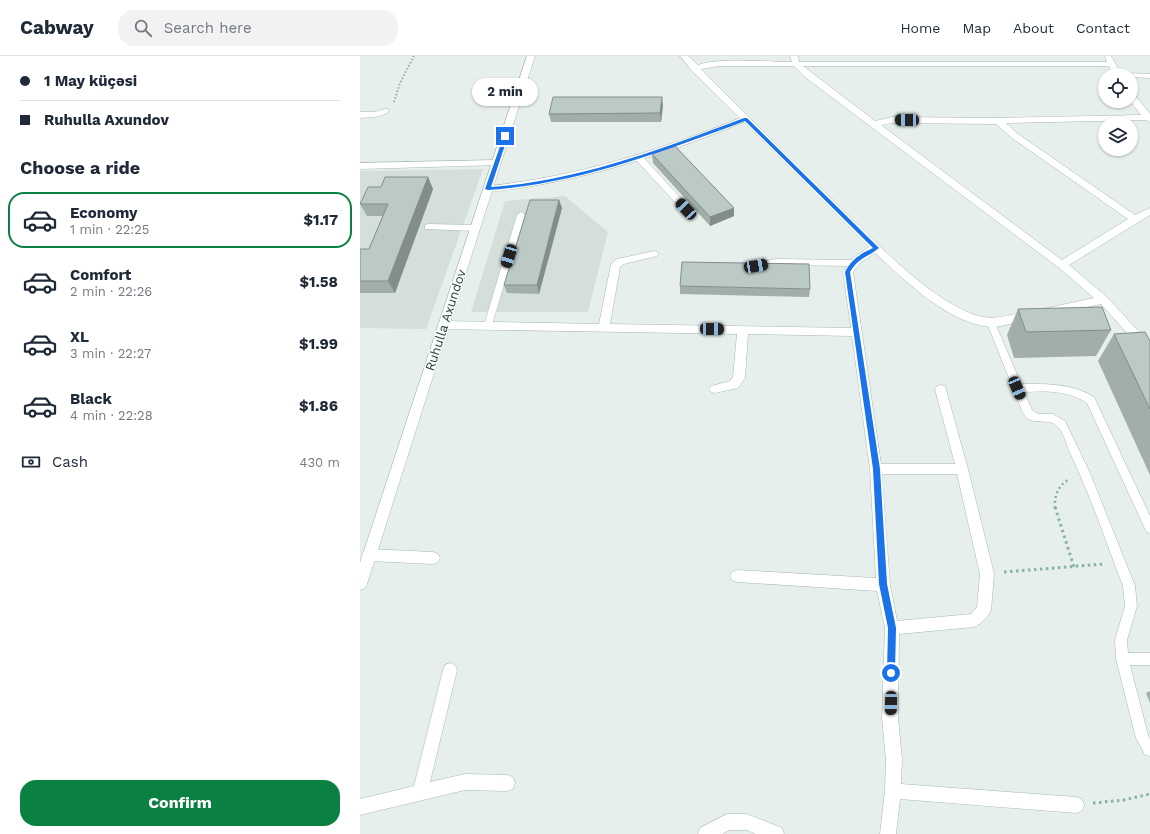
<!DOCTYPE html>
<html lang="en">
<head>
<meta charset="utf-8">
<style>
  :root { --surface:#fff; --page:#f2f2f3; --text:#1f2937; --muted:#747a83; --line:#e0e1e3; --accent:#0b8043 }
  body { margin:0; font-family:"Work Sans",sans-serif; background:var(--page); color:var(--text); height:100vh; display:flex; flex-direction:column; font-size:15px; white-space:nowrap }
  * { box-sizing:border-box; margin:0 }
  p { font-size:13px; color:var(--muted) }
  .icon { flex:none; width:22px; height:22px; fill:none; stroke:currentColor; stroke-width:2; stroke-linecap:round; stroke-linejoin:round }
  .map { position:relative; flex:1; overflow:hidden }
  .sheet { display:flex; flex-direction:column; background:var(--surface); width:360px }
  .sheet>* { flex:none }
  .top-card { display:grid; align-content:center; height:88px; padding:0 20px; background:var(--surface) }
  .tools { position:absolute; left:738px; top:12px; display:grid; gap:8px }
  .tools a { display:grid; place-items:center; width:40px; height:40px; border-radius:50%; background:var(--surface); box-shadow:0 1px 3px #0004; font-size:20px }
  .end { position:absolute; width:18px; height:18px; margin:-9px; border:5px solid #1a73e8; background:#fff; box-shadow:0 0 0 2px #fff }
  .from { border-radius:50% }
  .bubble { position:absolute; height:28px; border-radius:14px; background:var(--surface); box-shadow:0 1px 3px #0004; font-size:13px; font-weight:700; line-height:28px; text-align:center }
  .car { position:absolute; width:12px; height:24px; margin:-12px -6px; border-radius:5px; box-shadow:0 0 3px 1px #0007; background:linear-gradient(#222 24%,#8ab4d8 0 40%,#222 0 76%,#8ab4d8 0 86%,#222 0) }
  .top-card b { display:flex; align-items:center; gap:14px; height:38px; font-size:15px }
  .top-card b+b { border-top:1px solid var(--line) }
  .top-card i { width:10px; height:10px; background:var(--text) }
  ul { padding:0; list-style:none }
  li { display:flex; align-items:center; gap:12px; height:56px; margin:0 8px 6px; padding:0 12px; border:2px solid transparent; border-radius:16px }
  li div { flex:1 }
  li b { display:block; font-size:15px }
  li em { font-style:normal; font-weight:700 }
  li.current { border-color:var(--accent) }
  li>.icon { width:36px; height:36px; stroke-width:1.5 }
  h2 { padding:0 20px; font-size:18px; line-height:48px }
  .pay { display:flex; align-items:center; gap:10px; height:44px; padding:0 20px; font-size:15px }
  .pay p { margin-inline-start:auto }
  .button { display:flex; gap:8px; margin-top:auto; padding:8px 20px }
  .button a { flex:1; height:46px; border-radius:16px; background:var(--accent); color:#fff; font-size:16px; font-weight:700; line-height:46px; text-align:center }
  header { display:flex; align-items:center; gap:24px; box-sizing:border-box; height:56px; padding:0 20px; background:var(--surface); border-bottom:1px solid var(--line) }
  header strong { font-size:19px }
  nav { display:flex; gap:22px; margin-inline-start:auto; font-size:14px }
  .search { width:280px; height:36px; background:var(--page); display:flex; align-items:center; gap:10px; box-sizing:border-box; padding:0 14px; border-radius:16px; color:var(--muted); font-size:15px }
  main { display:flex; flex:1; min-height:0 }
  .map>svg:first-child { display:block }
</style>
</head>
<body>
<header>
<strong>Cabway</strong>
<div class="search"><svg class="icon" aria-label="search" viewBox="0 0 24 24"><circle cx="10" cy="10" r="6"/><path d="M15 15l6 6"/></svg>Search here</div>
<nav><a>Home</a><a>Map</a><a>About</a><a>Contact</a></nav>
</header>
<main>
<section class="sheet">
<div class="top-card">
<b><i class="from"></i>1 May küçəsi</b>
<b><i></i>Ruhulla Axundov</b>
</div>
<h2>Choose a ride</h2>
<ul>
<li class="current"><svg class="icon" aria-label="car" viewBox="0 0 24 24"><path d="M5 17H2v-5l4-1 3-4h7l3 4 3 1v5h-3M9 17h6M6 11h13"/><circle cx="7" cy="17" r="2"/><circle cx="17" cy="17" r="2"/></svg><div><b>Economy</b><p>1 min · 22:25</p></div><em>$1.17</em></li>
<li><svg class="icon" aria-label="car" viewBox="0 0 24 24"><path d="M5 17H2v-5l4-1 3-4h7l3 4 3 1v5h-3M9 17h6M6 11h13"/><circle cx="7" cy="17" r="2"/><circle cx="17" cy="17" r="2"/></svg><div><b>Comfort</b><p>2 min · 22:26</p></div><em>$1.58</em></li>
<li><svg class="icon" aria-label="car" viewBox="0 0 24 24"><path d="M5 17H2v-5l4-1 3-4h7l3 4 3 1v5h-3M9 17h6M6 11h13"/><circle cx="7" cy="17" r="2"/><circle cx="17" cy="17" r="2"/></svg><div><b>XL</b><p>3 min · 22:27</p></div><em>$1.99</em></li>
<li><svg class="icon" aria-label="car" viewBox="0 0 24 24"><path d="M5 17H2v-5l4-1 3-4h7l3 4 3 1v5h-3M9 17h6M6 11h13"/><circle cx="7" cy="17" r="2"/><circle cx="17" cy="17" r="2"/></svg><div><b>Black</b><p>4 min · 22:28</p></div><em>$1.86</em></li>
</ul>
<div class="pay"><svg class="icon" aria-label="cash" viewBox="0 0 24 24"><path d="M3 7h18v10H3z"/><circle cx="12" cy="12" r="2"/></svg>Cash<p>430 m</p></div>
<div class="button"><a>Confirm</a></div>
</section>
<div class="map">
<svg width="790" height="778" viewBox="0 0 790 778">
  <rect width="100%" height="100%" fill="#e6efeb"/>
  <g fill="#d4dfda">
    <path d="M123,113L66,273L0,272V115Z"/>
    <path d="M205,140L248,176L228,256H111L145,145Z"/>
  </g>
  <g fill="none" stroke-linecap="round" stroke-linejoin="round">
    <g stroke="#a8b8b2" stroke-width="1">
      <g id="service">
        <path d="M275,99H281L329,151V155H323L275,103Z"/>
        <path d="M161,156L165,159L132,269L128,272L124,269L157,159Z"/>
        <path d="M68,168L115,169L119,172L115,175L65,173V169Z"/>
        <path d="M416,203L493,204L497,207L493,210L416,209L396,213L392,210L396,207Z"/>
        <path d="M631,264L635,267L661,328C687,328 711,327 734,341L790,460V477L786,475L727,347C707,334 687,335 664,336L672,354L678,358H693L705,365L730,417L775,530L777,550L767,584L768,597H790V609H770L788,679L790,683V700L785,699L776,682L756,603L755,584L765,550L763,530C746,486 731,441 711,399C707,390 704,378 698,371C689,360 671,372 663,357L627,267Z"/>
      </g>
    </g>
    <g stroke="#a8b8b2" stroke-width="1">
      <g id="minor">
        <path d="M320,0H328L338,9C360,1 407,6 432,6L430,0H438L439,6H747L745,0H751L762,19H754L749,10H443L515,65L532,61L638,62L781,59L770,45L771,38H774L790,58V66L786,64L646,67L658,78L775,159L790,152V159L709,209L747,241L790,288V299L786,298L741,248L691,259L687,258L686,255L687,252L734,242L698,211L445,21L434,10H360L341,13C388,61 436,108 483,154C519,189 564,238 610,257C631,266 647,260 669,255L673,256L674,259L673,262L669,263C659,265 640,272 630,271C586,266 546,225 515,197L500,207L493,216L521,408H595L575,333L577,330L581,329L585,330L608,413L634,518L631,554C628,561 621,568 614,571L539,578L538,662L542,704L541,728L716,741L722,743L724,749L722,755L716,757L540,743L536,778H520L525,735L526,704L522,662L525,572L517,535L377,526L372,524L370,520L372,516L377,514L516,522L510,413L492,280L388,278L385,322L378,332L355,337L351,336L349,333L351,330L370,325L373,321L377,278L83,273L79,272L78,269L79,266L83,265L239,268L251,208L257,203L294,195L297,196L299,198L297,200L264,208L260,211L250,268L491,272L483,216L493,202L509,191L384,66C301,100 217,127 128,136L123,133L128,130C216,121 298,95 380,62L332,15ZM532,67L636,68L652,82L768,163L702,204L521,69ZM522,418H597L620,518L617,551L611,558L537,565L530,529Z"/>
        <path d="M768,17L790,18V22L771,21V19H767Z"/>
        <path d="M25,53H28L29,55C22,62 10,61 0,62V56H15Z"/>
        <path d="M137,104L140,105L141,107L140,109L0,113V107Z"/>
        <path d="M9,493L73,496L78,498L80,502L78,506L73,508L9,505L4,503L2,499L4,495Z"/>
        <path d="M90,607L95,609L97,614L70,726L105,718L147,719L153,721L155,727L153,733L147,735L105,734L0,759V743L54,730L83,614L85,609Z"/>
        <path d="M367,758H387L422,772L424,778H396L387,774H369L362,778H338L340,772Z"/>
      </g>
    </g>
    <g stroke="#a8b8b2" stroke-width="1">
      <path id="tertiary" d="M167,0H175L7,528L5,532L0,534V507Z"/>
    </g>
    <path stroke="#86b3a5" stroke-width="2" stroke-dasharray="1.5 2" stroke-linecap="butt" d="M34,46L40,27L54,0"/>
    <path stroke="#86b3a5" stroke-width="2.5" stroke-dasharray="2 3" stroke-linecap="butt" d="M695,452C694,440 698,429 710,423"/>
    <g stroke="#86b3a5" stroke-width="3" stroke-dasharray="2.5 3.5" stroke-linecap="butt">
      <path d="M695,451L714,511"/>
      <path d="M644,516L744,508"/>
      <path d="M733,747L764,744L790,738"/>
    </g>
    <use href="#service" fill="#fff" fill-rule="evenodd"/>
    <use href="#minor" fill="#fff" fill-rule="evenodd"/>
    <use href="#tertiary" fill="#fff" fill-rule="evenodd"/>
  </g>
  <g fill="#a1aea9">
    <path d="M303,49L301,66H191L189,58Z"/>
    <path d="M292,98L374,160L350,170L293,107Z"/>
    <path d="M68,121L73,133L35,237H0V193H9L23,160H7L0,148L21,131Z"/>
    <path d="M199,144L202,152L179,238L147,237L144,229Z"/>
    <path d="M320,230L450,233L449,241L320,238Z"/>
    <path d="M658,253L751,274L736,300L654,302L647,279Z"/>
    <path d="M754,278L790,285V419L738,305Z"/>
    <path d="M790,635V647L786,637Z"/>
  </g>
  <g fill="#838d89">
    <path d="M302,41L303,49L301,66L300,57Z"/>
    <path d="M68,121L73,133L35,237L28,225Z"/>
    <path d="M199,144L202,152L179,238L177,229Z"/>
    <path d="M374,152V160L350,170V161Z"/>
  </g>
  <g fill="#bbcac4" stroke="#838d89">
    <path d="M193,41H302L300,57L189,58Z"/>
    <path d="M315,90L374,152L350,161L292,98Z"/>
    <path d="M25,121H68L28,225H0V193H9L28,148H0L8,131H21Z"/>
    <path d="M170,144H199L177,229H144Z"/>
    <path d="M322,206L449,208L450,233L320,230Z"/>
    <path d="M742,251L751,274L666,276L658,253Z"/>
    <path d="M785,276L790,285V353L754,278Z"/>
  </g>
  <path fill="#1a73e8" d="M384,62H387L519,192C507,202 500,200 490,216L520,413L527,528L536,572L535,617L531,621L527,617L528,572L519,528L513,413L485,216C492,203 500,198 513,192L385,65C302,96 217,128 128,134L125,133L144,79L148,80L131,131C218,125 302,93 384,62Z"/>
  <g text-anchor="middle" stroke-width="3" stroke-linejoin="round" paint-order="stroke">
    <g font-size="13" fill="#24423a" stroke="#f7fbf9">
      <text transform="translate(85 264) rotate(-72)" y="5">Ruhulla Axundov</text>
    </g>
  </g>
</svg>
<div class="tools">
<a><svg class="icon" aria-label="locate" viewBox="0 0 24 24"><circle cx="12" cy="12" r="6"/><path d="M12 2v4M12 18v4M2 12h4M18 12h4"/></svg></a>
<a><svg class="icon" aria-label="layers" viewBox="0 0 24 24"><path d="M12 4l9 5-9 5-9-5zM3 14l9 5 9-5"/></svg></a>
</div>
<i class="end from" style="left:531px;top:617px"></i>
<i class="end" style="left:145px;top:80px"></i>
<div class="bubble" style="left:112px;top:22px;width:66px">2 min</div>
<i class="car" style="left:547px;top:64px;rotate:271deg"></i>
<i class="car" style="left:326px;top:153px;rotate:317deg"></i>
<i class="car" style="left:149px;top:200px;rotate:197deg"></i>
<i class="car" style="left:396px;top:210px;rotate:80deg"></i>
<i class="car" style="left:352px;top:273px;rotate:91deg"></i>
<i class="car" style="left:657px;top:332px;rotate:157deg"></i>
<i class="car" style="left:531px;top:647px;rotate:181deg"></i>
</div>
</main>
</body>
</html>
